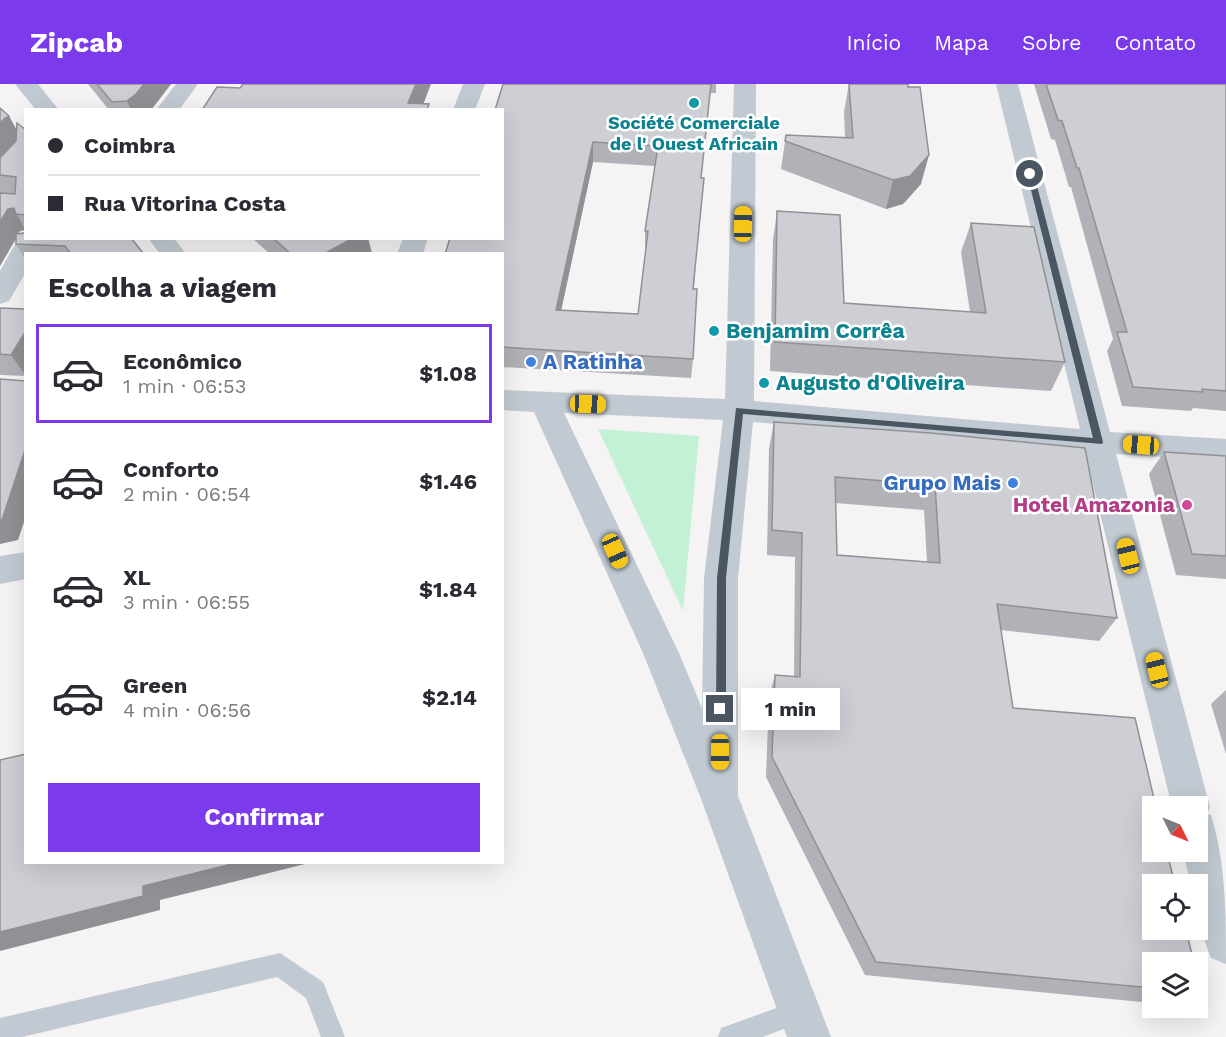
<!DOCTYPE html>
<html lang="pt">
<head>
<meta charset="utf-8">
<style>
  :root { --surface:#fff; --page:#f2f2f3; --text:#2b2b33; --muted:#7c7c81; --line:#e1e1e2; --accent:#7c3aed }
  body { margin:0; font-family:"Work Sans",sans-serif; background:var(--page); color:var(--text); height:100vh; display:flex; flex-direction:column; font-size:22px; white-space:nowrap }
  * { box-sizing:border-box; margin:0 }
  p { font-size:20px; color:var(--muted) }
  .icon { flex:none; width:33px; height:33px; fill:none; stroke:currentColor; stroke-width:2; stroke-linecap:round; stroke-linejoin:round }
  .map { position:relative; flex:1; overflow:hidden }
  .drawer { position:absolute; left:24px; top:168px; width:480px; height:612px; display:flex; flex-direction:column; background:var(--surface); border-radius:0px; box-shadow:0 6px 24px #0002 }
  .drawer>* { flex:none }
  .guide { position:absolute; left:24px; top:24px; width:480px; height:132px; border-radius:0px; box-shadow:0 6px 24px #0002; display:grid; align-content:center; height:132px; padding:0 24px; background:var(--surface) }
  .needle { width:39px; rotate:133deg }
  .buttons { position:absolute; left:1142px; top:712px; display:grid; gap:12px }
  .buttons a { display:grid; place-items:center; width:66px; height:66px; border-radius:0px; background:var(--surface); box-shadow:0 6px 24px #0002; font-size:30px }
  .end { position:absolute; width:27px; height:27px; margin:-14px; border:8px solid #4a5661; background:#fff; box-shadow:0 0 0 3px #fff }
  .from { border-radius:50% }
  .bubble { position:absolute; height:42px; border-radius:0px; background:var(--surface); box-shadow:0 6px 24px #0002; font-size:20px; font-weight:700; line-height:42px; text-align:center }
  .car { position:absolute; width:18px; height:36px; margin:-18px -9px; border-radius:8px; box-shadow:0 0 4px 2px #0007; background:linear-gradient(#f5c518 24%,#345 0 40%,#f5c518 0 76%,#345 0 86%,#f5c518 0) }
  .guide b { display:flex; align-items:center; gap:21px; height:57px; font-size:22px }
  .guide b+b { border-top:2px solid var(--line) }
  .guide i { width:15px; height:15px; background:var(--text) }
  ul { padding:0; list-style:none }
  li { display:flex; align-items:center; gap:18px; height:99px; margin:0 12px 9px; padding:0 12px; border:3px solid transparent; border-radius:0px }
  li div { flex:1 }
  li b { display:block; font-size:22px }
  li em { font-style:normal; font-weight:700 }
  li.on { border-color:var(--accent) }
  li>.icon { width:54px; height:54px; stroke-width:1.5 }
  h2 { padding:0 24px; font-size:27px; line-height:72px }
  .primary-button { display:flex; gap:12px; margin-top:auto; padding:12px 24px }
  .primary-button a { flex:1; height:69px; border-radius:0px; background:var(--accent); color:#fff; font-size:24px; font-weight:700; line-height:69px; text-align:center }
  header { display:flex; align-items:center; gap:36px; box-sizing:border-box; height:84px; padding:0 30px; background:var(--accent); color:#fff }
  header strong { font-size:28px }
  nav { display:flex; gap:33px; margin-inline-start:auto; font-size:21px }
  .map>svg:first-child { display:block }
</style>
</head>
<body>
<header>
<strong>Zipcab</strong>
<nav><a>Início</a><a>Mapa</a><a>Sobre</a><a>Contato</a></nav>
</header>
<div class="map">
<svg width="1226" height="953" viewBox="0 0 1226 953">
  <rect width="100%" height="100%" fill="#f5f3f3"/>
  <path fill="#c3f1d5" d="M598,345L699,352L683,527Z"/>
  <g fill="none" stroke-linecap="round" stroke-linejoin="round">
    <g fill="#c1cad2" fill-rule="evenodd">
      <path d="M280,869L323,898L345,953H321L306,914L277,893L22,953H0V934Z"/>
      <path d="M799,916L807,920L811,928L807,936L763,953H718L721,944Z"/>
    </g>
    <g fill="#c1cad2" fill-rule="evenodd">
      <path d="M15,0H38L59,26H36Z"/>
      <path d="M176,0H198L179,26H156Z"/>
      <path d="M463,0H485L475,26H453Z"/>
      <path d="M734,0H756L754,317L1080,345L996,0H1018L1110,348L1226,355V377L1116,370L1210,723L1207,730L1211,731C1226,780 1226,829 1226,880L1211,874C1201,850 1197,827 1197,801H1191L1183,768H1197V723H1172L1085,368L753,338L738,494V712L831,953H787L700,712L643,569L534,328L502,326V306L725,315ZM564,329L723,336L704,494L702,624L679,569Z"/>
      <path d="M22,148H26V154H43L35,170H26V188L9,217L0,220V187Z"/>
      <path d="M148,154H174L186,170H160Z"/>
      <path d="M403,154H428L423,170H397Z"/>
      <path d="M26,468V495L0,500V472Z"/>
    </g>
  </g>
  <g fill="#b0b2b7" fill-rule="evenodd">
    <path d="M88,0H171L151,26H109Z"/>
    <path d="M503,0H716V9H710L701,94L694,205L693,275L691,294L502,283ZM593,78L655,82L645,147V167H646L638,230L561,226Z"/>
    <path d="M849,0L921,100L903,120L886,125L781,85L786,51L845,54L844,28Z"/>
    <path d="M1034,0H1226V327L1193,324L1191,327L1122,322L1107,267L1113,255L1071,103H1069L1055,56L1051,55Z"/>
    <path d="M9,32L17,47L26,46V147L25,146L20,147L18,150L144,170H26V177L16,160V155L0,182V74L16,57V56L0,74Z"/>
    <path d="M777,127L844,219L970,228L961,168L971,139L1065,278L1051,307L770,287L773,156Z"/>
    <path d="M252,154H368L372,170H270Z"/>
    <path d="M0,224L26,292L0,291Z"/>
    <path d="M774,338L931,349L1117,534L1099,557L1001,546L1013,624L1152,879V919L865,891L766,693L769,613L775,591L794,593L795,473L767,471L769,364ZM835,419L924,426L927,478L837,471Z"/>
    <path d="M1164,368L1226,372V495L1176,491L1149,390Z"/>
    <path d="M1226,606V670L1211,620Z"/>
  </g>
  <g fill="#909195">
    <path d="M144,0H171L151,26H131L127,17Z"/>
    <path d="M416,0H431L421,26L408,19Z"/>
    <path d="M9,32L21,54L16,56L0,74V39L5,34Z"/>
    <path d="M593,58V78L557,246L556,226Z"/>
    <path d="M929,71L921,100L903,120L886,125L893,96Z"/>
    <path d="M14,124L25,146L20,147L0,182V138L8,125Z"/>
    <path d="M353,154H368L372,170H324Z"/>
    <path d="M26,247V292L11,271Z"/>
    <path d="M26,363V432L18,456L0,460V436Z"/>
    <path d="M240,778H313L160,816V826L0,867V848L143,802Z"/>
  </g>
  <g fill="#cdcfd5" stroke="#909195" stroke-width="1.5" fill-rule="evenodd">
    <path d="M97,0H144L136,10L127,17L112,18Z"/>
    <path d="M243,0H416L408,19L429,20L427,26H202L217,3L240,4Z"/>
    <path d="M503,0H711L701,94H704L693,205H697L693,275L502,263V170H445L450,154H502V26H495ZM593,58L658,62L645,147H648L638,230L556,226Z"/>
    <path d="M849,0H908V3H920L929,71L910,92L893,96L785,57L786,51L853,54Z"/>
    <path d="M1046,0H1226V307L1202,305L1203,308L1133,303L1117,248H1127L1079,84H1077L1062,37L1058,36Z"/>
    <path d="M0,24L9,32L5,34L0,39Z"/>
    <path d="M17,39L26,46V108L25,110H26V131L16,130L14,124L8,125L0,138V109L15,110L16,93L0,91V74L16,57Z"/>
    <path d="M777,127L840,131L844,219L986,229L971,139L1034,143L1065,278L775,258Z"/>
    <path d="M26,147V154H131L144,170H71L65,162L16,160V150L25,149Z"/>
    <path d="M273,154H353L324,170H291Z"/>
    <path d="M0,224L26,225V247L11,271L0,270Z"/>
    <path d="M0,295L26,297V363L2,436H0Z"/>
    <path d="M774,338L931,349L1085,364L1117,534L997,520L1013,624L1135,634L1156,723H1152V768H1167L1175,801H1152V846H1186L1194,879H1152V904L876,878L772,673L775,591L800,593L802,449L772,446ZM835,393L935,401L940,479L837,471Z"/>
    <path d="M1164,368L1226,372V472L1192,470Z"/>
    <path d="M26,670V778H240L143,802V812L0,848V676Z"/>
    <path d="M1197,894L1201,909H1197Z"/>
  </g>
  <path fill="#4a5661" d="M1030,87L1034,90L1103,358L1102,360L743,330L726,494V625L724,628H716L717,494L736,324L1093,354L1027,90Z"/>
  <g fill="#0f9aa8" stroke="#fff" stroke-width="2">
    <circle cx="694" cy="19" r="6"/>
    <circle cx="714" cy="247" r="6"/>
    <circle cx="764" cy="299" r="6"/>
  </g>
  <g fill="#3f7fe0" stroke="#fff" stroke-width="2">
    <circle cx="531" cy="278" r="6"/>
    <circle cx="1013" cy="399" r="6"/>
  </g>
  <circle fill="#d1479c" stroke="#fff" stroke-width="2" cx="1187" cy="421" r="6"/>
  <g text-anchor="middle" stroke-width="5" stroke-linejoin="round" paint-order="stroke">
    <g font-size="18" font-weight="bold" fill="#0d838f" stroke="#fff">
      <text x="694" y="45">Société Comerciale<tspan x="694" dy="21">de l' Ouest Africain</tspan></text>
    </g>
    <g font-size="21" font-weight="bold" fill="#0d838f" stroke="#fff" text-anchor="start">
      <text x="726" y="254">Benjamim Corrêa</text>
      <text x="776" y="306">Augusto d'Oliveira</text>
    </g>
    <g font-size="21" font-weight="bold" fill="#366cbe" stroke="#fff" text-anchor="start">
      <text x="543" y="285">A Ratinha</text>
      <text x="1001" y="406" text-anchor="end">Grupo Mais</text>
    </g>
    <g font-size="21" font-weight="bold" fill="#b23c85" stroke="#fff" text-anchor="end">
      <text x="1175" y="428">Hotel Amazonia</text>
    </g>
  </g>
</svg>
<div class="buttons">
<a><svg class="needle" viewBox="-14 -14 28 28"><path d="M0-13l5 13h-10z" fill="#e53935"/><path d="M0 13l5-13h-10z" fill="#7c7c81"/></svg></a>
<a><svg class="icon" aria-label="locate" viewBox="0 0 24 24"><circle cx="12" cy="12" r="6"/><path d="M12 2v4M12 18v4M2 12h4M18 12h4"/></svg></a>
<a><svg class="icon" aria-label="layers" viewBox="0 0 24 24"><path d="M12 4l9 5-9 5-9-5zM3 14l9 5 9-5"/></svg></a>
</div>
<i class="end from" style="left:1030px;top:90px"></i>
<i class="end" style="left:720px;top:625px"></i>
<div class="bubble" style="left:741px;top:604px;width:99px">1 min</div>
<i class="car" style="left:743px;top:140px;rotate:1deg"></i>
<i class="car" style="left:588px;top:320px;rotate:92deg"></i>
<i class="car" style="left:1141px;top:361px;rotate:274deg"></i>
<i class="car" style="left:615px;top:467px;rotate:156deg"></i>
<i class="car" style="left:1128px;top:472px;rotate:346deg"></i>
<i class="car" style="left:1157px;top:586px;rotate:346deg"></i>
<i class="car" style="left:720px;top:668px;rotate:180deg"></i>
<div class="guide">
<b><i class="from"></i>Coimbra</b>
<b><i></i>Rua Vitorina Costa</b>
</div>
<section class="drawer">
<h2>Escolha a viagem</h2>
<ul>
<li class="on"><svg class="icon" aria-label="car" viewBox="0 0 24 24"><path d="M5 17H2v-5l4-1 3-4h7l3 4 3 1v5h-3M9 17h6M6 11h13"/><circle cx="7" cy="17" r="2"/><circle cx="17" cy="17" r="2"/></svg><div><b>Econômico</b><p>1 min · 06:53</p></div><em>$1.08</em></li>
<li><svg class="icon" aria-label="car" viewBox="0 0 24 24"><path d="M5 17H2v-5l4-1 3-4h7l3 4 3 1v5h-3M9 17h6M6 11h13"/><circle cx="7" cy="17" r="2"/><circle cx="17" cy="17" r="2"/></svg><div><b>Conforto</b><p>2 min · 06:54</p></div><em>$1.46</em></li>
<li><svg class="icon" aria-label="car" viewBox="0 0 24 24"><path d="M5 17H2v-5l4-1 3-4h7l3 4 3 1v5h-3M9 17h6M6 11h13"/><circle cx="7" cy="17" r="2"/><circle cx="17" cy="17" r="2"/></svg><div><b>XL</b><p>3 min · 06:55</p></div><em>$1.84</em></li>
<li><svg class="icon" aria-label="car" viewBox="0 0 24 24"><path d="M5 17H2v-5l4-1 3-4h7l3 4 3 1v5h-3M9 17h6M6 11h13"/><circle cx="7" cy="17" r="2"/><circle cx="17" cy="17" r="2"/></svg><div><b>Green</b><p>4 min · 06:56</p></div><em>$2.14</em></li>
</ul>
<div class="primary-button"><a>Confirmar</a></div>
</section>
</div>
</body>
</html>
